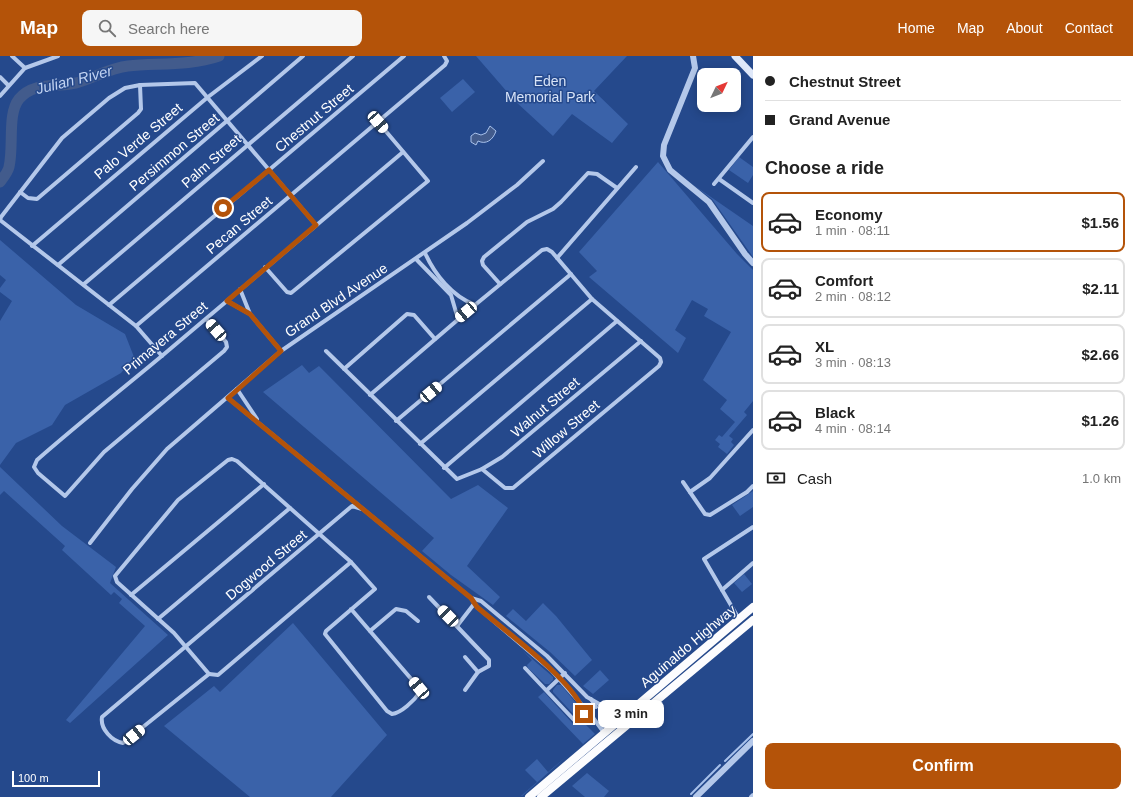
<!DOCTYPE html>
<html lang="en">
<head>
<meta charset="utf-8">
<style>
  :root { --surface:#fff; --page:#f6f6f6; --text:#222; --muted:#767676; --line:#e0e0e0; --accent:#b45309 }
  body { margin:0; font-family:Helvetica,sans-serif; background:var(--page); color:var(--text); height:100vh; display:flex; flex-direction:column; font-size:15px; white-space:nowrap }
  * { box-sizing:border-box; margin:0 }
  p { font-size:13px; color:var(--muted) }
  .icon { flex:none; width:22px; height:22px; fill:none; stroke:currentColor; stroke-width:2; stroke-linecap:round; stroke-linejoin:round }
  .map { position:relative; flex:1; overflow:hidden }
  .side { display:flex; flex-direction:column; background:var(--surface); width:380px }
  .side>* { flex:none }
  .guide { display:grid; align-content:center; height:88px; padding:0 12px; background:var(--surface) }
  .needle { width:26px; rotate:47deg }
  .fabs { position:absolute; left:697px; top:12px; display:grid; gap:8px }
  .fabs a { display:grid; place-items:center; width:44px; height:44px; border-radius:8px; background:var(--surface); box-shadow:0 2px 10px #0003; font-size:20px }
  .scale { position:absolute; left:12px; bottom:10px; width:88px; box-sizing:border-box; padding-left:4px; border:2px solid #fff; border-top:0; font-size:11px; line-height:14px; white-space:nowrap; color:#fff; -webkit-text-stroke:3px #25498c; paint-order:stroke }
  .end { position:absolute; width:18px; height:18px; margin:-9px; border:5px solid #b45309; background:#fff; box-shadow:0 0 0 2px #fff }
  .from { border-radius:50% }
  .bubble { position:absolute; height:28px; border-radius:8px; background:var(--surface); box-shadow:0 2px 10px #0003; font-size:13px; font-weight:700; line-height:28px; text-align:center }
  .car { position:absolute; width:12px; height:24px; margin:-12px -6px; border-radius:5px; box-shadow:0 0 3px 1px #0007; background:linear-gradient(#fff 24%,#345 0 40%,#fff 0 76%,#345 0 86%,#fff 0) }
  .guide b { display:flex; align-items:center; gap:14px; height:38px; font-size:15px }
  .guide b+b { border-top:1px solid var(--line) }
  .guide i { width:10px; height:10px; background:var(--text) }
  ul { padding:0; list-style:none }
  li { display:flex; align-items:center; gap:12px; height:60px; margin:0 8px 6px; padding:0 4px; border:2px solid var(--line); border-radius:8px }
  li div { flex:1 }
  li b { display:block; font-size:15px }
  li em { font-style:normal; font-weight:700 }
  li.current { border-color:var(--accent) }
  li>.icon { width:36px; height:36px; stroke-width:1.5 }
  h2 { padding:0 12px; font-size:18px; line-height:48px }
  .pay { display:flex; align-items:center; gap:10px; height:44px; padding:0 12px; font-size:15px }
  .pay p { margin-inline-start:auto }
  .cta { display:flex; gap:8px; margin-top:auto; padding:8px 12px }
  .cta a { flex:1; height:46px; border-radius:8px; background:var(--accent); color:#fff; font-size:16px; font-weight:700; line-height:46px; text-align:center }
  header { display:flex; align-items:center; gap:24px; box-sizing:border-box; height:56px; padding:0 20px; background:var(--accent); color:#fff }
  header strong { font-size:19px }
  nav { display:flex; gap:22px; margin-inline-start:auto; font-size:14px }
  .search { width:280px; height:36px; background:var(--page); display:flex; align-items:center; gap:10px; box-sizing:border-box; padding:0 14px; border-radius:8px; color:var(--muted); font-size:15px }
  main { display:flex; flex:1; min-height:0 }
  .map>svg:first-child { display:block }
</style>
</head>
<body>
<header>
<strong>Map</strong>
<div class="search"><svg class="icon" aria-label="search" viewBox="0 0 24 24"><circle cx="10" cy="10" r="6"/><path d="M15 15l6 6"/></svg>Search here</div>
<nav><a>Home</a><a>Map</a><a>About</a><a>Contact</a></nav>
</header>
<main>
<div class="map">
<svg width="753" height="741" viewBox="0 0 753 741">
  <rect width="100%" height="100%" fill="#25498c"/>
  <g fill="#3a62a9">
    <path d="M476,0H627L594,35L628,68L612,87L572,58L553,80L515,45Z"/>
    <path d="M463,23L475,36L452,56L440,42Z"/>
    <path d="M739,101L753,111V119L748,127L729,114Z"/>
    <path d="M658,106L737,198L753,214V345L744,356L747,359L729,380L733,383L731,386L734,389L727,398L718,391L720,388L715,384L719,379L722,381L735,366L720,353L727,344L703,324L731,276L704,260L708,253L692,244L675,274L686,282L678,297L589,221L597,215L579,196Z"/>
    <path d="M692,128L753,170V201L712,143Z"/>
    <path d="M0,184L76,249L125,278L134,301L121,317L65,349L52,369L16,387L0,409V265L12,245L0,236V232L6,224L0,219Z"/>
    <path d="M302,309L309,317L319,310L451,443L478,429L508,452L467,510L500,541L493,549L451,519L422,495L434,482L263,336Z"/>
    <path d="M0,411L62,470L116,511L110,527L168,579L70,667L66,664L145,570L119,547L122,543L114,536L111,539L62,494L65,490L4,435L0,439Z"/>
    <path d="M753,435V451L740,460L732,449Z"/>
    <path d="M744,518L752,528L742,536L734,527Z"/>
    <path d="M543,547L556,560L592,604L575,620L550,596L506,560L513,553L526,565Z"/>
    <path d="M293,567L387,679L331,741H250L164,670L214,630L220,636Z"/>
    <path d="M523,595L553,621V624L549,628H545L528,612L527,609L532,604Z"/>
    <path d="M600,614L609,624L593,638L583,630Z"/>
    <path d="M557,629H561L576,647L577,660L595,678L583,688L538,641L544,636L574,669L579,664L553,636V634Z"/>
    <path d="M567,700L522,740H521L537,726L525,714L537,703L548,716Z"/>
    <path d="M587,717L609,735L604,741H585L572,730Z"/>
  </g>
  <path fill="#425b8c" stroke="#a8c1eb" d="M490,70L496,75C493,84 486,89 478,85L476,89L471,86V80L475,77L481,79L486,77Z"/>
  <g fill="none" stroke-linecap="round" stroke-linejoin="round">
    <g stroke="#a8c1eb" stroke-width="2">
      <path d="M725,705L753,678"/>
      <path d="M691,738L720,709"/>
    </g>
    <path stroke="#425b8c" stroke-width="11" d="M0,126C3,122 8,116 9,111C14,90 7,58 19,43C33,26 57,31 76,27C94,22 110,12 128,10C158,7 190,10 219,0"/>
    <g stroke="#b4c8ea" stroke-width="4">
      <path d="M12,0L25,12"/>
      <path d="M0,21L8,29"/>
      <path d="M0,40L25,12L58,0"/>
      <path d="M719,123L753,147"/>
      <path d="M714,128L753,81"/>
      <path d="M20,136L28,142L37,143L138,57L141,53L140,29"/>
      <path d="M32,190L208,41L262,0"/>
      <path d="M425,197C435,219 452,240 475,249"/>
      <path d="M557,202L636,111"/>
      <path d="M416,203L451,239L458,263"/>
      <path d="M58,209L303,0"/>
      <path d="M265,211L287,236L291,237L428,125L378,66"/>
      <path d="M84,228L353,0"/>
      <path d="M500,228L483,209L482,205L484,201L527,166L553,153L561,146L588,117L597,118L617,132"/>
      <path d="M240,233L250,258L281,295"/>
      <path d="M227,245L250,258"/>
      <path d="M109,249L404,0"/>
      <path d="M206,263L226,286L227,291L224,295L104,396L65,440L38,417L34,411L37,404C78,368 121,334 163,299C243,232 323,163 403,96"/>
      <path d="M136,270L445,9L447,5L444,0"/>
      <path d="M326,295L457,423L482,413L502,401L641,285"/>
      <path d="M162,300L136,270L0,164L1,161L62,82L109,42L125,32L140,29L195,27L316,169"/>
      <path d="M344,313L407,258L414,259L435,283"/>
      <path d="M237,333L257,363"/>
      <path d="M370,339L475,249L542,194L547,193L552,196L592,243L660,302L661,306L659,310L513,432H505L482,413"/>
      <path d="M228,342L471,542L477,551L551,614L589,657"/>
      <path d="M396,365L571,218"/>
      <path d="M420,388L592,243"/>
      <path d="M444,412L617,265"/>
      <path d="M683,426L705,458L710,459L747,436L753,430"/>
      <path d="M690,436L710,422L753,374"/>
      <path d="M90,487L132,433L167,393L281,295L467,167L517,129L543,105"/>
      <path d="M722,534L753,507"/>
      <path d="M131,539L264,428"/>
      <path d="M429,541L489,604V610L478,616L465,634"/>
      <path d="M471,542L481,545L547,600L587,641L601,649"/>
      <path d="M158,563L290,452"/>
      <path d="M739,563L704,503L753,471"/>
      <path d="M457,570L474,548"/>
      <path d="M370,575L396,553L406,555L418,565"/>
      <path d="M465,601L478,616"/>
      <path d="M525,612L575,665"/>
      <path d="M209,618L174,577L117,526L115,520L178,444L228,404L232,403L237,405L351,506L375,533L326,575L325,578L387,655L392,658C401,657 414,645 420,636L419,632L351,553"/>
      <path d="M209,618L123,687C112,685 100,673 102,661L352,450L362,453"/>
      <path d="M209,618L218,619L351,506"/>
      <path d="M547,634L565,617"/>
      <path d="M591,643L596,651"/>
      <path d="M602,650L603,655L615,668"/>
      <path d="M583,651L584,658L587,662"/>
      <path d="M591,659L605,678"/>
      <path d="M751,741L753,739"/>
    </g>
    <g stroke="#b4c8ea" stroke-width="6">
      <path d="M693,0L695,12L664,89L663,100L670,114L709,146L745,198L753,207"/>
      <path d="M696,741L753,685"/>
    </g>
    <path stroke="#dfe8f9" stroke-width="7" d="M735,0L753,19"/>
    <g stroke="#fcfcfe" stroke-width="8">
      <path d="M529,741L753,551"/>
      <path d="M541,741L753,564"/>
    </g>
  </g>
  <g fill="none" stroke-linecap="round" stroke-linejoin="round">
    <path stroke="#b45309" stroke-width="5" d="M223,152L269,114L316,169L227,245L250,258L281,295L228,342L471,542L477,551C501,572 579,628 584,658"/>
  </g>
  <g text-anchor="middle" stroke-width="3" stroke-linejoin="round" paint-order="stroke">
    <g font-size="14" fill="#d8e4f8" stroke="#25498c">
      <text x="550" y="30">Eden<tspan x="550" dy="16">Memorial Park</tspan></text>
    </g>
    <g font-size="14" fill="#fff" stroke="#25498c">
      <text transform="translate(314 62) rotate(-40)" y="5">Chestnut Street</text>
      <text transform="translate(138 85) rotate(-40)" y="5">Palo Verde Street</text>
      <text transform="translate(174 96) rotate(-40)" y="5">Persimmon Street</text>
      <text transform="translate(211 105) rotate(-41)" y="5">Palm Street</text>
      <text transform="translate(239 169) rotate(-40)" y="5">Pecan Street</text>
      <text transform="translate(336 244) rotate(-34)" y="5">Grand Blvd Avenue</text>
      <text transform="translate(165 282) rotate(-40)" y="5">Primavera Street</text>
      <text transform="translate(545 351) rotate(-40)" y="5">Walnut Street</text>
      <text transform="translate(566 373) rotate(-40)" y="5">Willow Street</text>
      <text transform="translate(266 509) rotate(-40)" y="5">Dogwood Street</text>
      <text transform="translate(688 590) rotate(-40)" y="5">Aguinaldo Highway</text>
    </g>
    <g font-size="15" font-style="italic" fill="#c0d2f1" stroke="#25498c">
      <text transform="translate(74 24) rotate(-14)" y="5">Julian River</text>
    </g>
  </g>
</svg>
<div class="fabs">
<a><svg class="needle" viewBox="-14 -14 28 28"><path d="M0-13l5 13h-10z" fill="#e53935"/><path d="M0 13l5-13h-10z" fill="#767676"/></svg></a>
</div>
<div class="scale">100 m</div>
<i class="end from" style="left:223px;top:152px"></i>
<i class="end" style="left:584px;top:658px"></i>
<div class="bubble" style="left:598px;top:644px;width:66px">3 min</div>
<i class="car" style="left:378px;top:66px;rotate:139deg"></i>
<i class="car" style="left:466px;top:256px;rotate:230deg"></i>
<i class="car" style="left:216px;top:274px;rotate:319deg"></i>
<i class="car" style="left:431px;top:336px;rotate:50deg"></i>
<i class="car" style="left:448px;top:560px;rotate:316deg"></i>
<i class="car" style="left:419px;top:632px;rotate:320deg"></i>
<i class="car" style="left:134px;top:679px;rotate:51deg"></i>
</div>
<section class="side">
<div class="guide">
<b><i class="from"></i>Chestnut Street</b>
<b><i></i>Grand Avenue</b>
</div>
<h2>Choose a ride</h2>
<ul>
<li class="current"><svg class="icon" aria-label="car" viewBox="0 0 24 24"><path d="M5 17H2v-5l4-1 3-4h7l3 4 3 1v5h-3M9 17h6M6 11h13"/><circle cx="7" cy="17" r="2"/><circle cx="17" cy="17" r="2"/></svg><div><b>Economy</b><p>1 min · 08:11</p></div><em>$1.56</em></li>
<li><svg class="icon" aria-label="car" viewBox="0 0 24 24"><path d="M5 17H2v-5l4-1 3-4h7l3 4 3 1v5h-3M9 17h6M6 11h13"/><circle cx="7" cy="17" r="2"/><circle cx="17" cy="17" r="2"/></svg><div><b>Comfort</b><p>2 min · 08:12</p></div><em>$2.11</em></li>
<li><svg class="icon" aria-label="car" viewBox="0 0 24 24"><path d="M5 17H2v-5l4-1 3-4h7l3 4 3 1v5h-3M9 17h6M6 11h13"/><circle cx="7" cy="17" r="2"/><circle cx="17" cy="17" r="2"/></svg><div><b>XL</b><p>3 min · 08:13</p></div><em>$2.66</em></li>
<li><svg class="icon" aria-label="car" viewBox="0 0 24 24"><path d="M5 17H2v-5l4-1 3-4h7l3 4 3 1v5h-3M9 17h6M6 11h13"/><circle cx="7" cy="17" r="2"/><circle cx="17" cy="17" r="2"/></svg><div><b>Black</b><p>4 min · 08:14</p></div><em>$1.26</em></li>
</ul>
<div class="pay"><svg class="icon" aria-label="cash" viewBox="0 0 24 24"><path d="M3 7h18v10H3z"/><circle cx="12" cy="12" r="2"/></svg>Cash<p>1.0 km</p></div>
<div class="cta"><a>Confirm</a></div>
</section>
</main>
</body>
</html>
